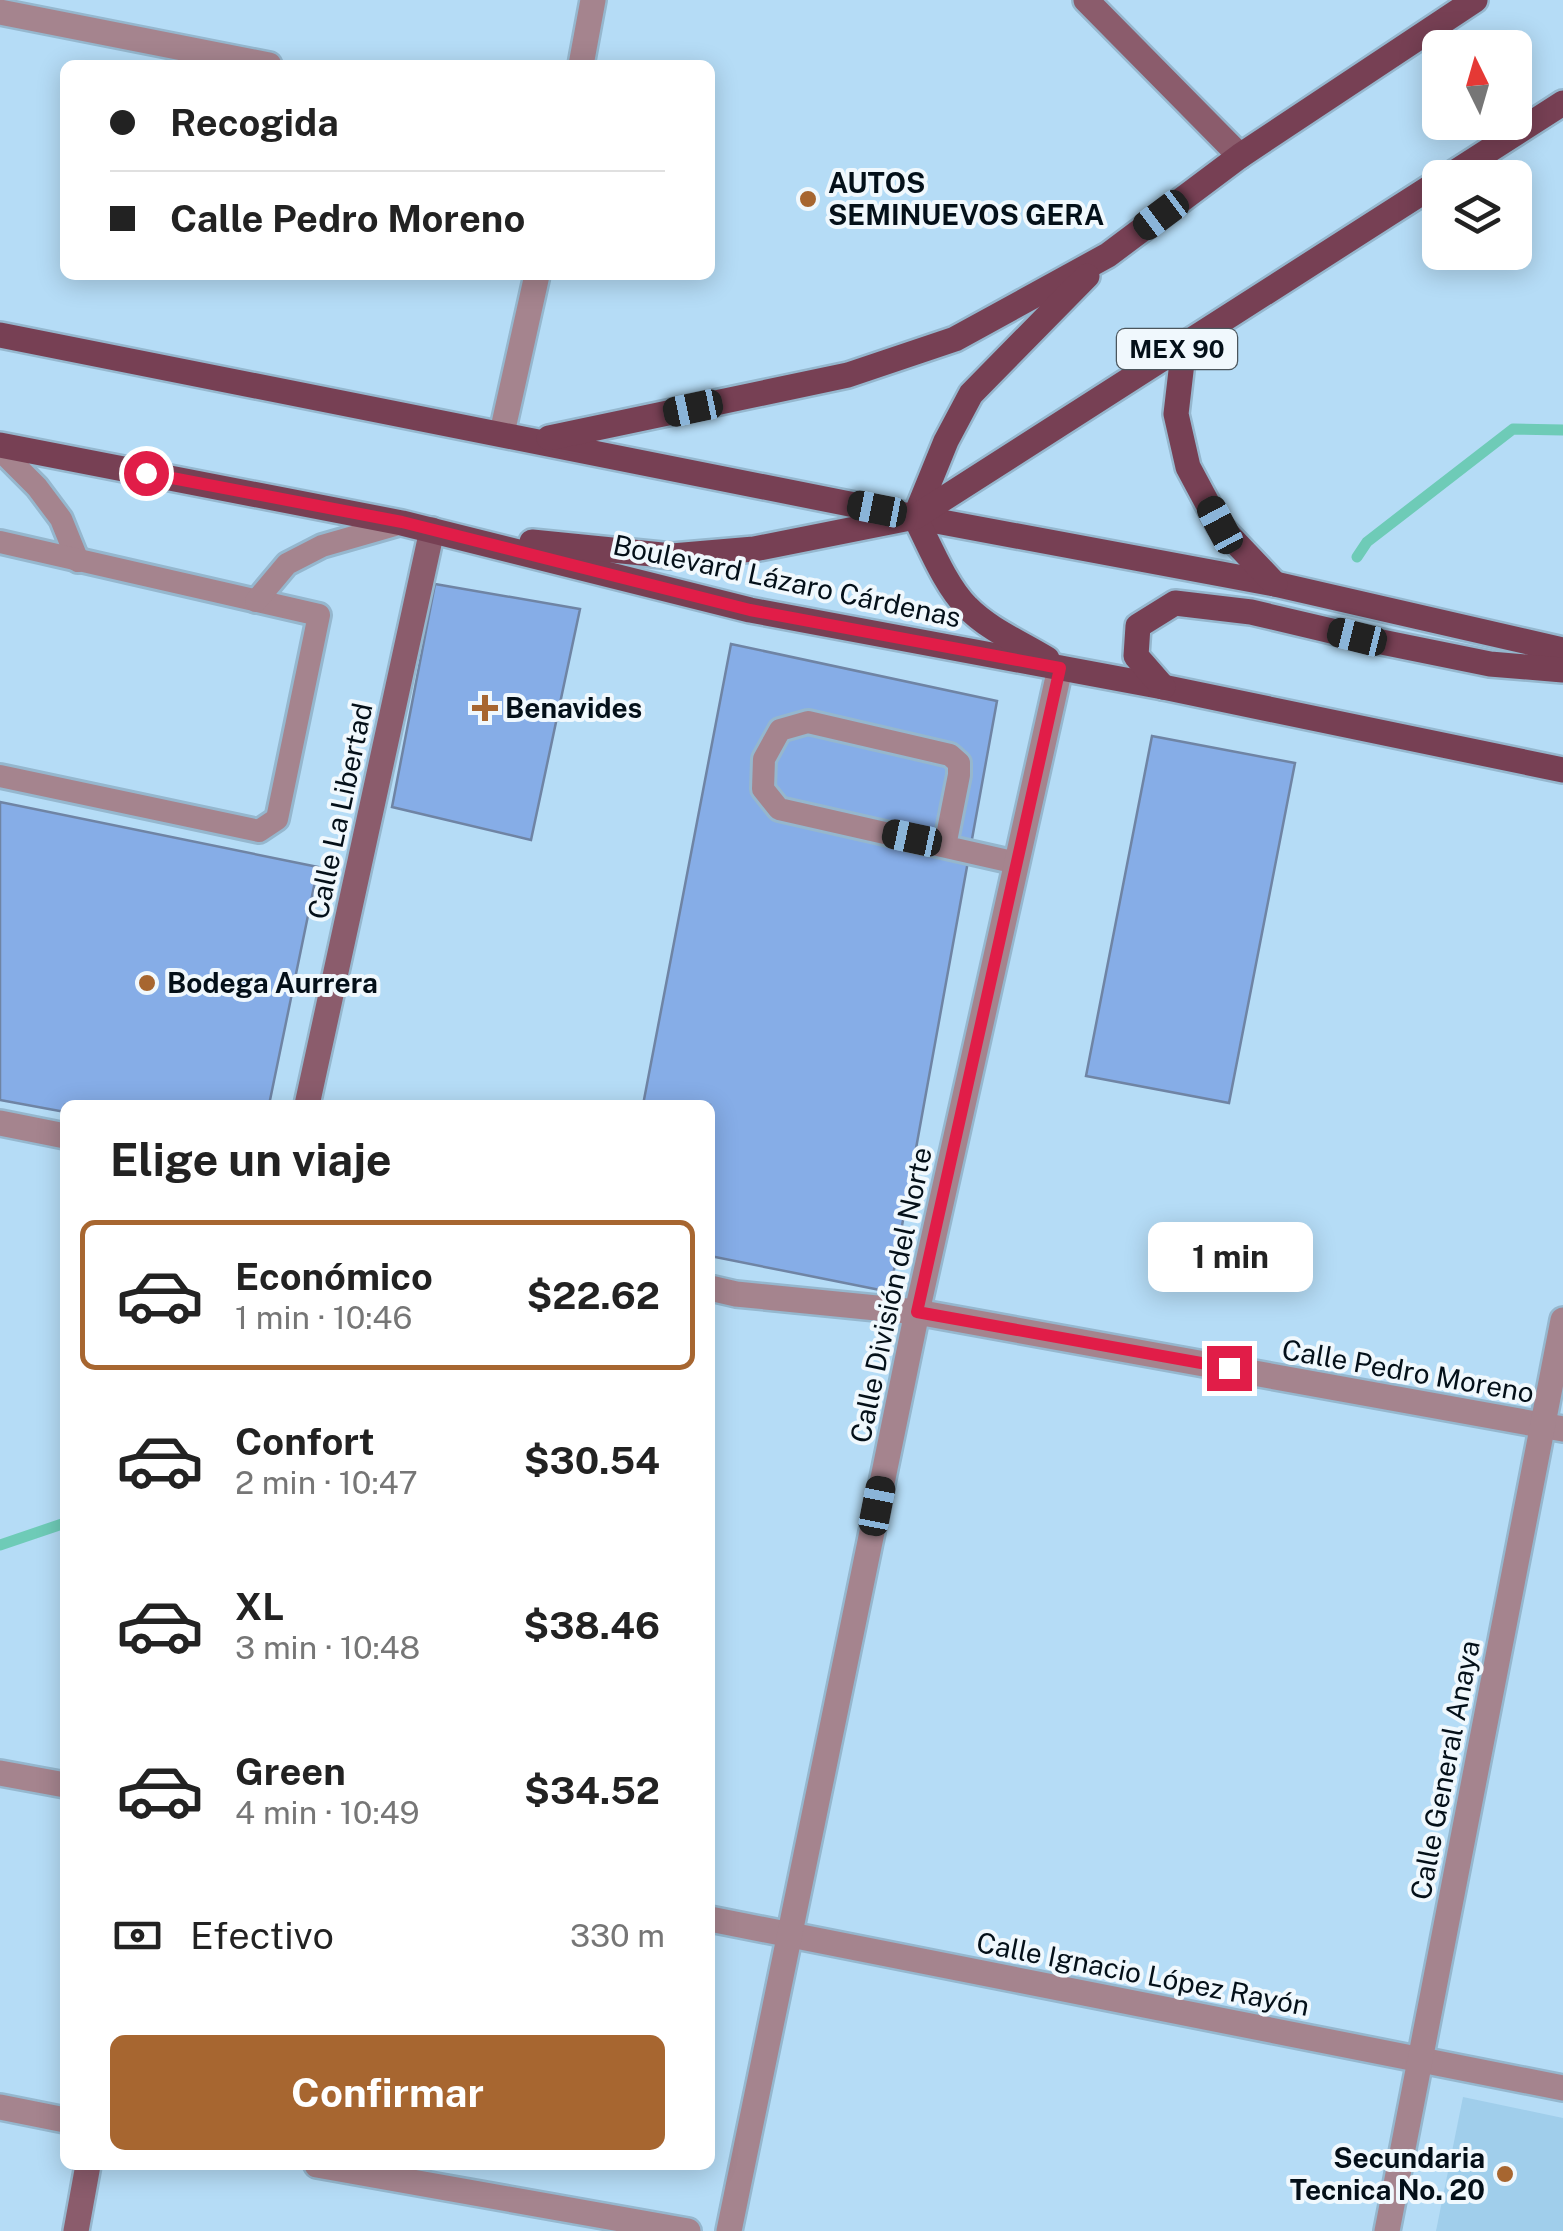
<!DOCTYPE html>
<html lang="es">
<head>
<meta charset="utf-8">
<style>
  :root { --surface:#fff; --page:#f2f2f2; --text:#222; --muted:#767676; --line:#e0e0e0; --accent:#a76630 }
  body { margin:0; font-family:"Public Sans",sans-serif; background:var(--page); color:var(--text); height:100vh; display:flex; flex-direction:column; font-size:38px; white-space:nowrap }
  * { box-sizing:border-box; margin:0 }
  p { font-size:32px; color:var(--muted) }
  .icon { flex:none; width:55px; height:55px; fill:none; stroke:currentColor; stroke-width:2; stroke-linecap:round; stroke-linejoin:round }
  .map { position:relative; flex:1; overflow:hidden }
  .details { position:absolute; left:60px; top:1100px; width:655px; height:1070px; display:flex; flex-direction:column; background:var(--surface); border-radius:15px; box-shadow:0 5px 25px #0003 }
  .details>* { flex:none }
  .hud { position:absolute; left:60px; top:60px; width:655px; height:220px; border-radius:15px; box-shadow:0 5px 25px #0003; display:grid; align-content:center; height:220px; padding:0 50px; background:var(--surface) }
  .needle { width:65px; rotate:355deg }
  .fabs { position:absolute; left:1422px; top:30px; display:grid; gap:20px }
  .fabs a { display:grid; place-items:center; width:110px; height:110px; border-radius:15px; background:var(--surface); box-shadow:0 5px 25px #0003; font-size:50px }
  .end { position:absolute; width:45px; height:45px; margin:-22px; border:12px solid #e11d48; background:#fff; box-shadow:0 0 0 5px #fff }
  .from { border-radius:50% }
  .bubble { position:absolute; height:70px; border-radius:15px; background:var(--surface); box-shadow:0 5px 25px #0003; font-size:32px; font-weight:700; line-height:70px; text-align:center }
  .car { position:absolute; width:30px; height:60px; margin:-30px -15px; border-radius:12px; box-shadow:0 0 8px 2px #0007; background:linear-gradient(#222 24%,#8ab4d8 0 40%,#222 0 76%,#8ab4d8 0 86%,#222 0) }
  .hud b { display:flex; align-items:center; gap:35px; height:95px; font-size:38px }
  .hud b+b { border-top:2px solid var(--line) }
  .hud i { width:25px; height:25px; background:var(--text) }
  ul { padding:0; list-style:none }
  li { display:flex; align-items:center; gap:30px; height:150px; margin:0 20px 15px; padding:0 30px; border:5px solid transparent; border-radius:15px }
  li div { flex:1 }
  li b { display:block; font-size:38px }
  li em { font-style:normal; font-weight:700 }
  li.on { border-color:var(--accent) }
  li>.icon { width:90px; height:90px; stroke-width:1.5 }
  h2 { padding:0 50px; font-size:45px; line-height:120px }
  .pay { display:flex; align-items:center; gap:25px; height:110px; padding:0 50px; font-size:38px }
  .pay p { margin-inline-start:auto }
  .action { display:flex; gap:20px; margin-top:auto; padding:20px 50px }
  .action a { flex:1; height:115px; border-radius:15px; background:var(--accent); color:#fff; font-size:40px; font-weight:700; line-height:115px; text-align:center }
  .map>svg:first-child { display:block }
</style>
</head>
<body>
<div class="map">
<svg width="1563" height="2231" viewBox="0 0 1563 2231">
  <rect width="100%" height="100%" fill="#b5dcf6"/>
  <path fill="#a0ceeb" d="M1463,2097L1563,2118V2231H1436Z"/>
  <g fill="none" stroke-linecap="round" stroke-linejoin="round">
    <g stroke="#6ecbb7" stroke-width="11">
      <path d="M1357,557L1367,542L1513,429L1563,430"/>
      <path d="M0,1545L65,1523"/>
    </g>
  </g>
  <g fill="#86ade7" stroke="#6f84a4" stroke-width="2.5">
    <path d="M435,584L580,609L531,840L392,807Z"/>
    <path d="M731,644L997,701L890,1292L710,1256V1105H643Z"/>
    <path d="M1152,736L1295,763L1229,1103L1086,1076Z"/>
    <path d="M0,802L318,867L269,1105H65V1112L0,1100Z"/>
  </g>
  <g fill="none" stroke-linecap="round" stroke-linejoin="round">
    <g stroke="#95b7ce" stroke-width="28">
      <g id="lane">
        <path d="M0,450L37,487L61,519L78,561"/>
        <path d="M0,542L319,615L277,819L259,831L0,776"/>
        <path d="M256,601L287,564L322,546L402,523"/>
        <path d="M945,846L959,775V763L950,755L808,722L780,730L764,759L763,789L779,809L1017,863"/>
      </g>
    </g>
    <g stroke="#95b7ce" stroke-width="30">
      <g id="street">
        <path d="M0,12L269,65"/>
        <path d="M581,65L593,0"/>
        <path d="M502,433L537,275"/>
        <path d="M0,1123L65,1136"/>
        <path d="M710,1288L736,1294L917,1312L1563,1429"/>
        <path d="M0,1773L65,1785"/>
        <path d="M710,1919L1563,2088"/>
        <path d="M0,2107L65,2120"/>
        <path d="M317,2165L688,2231"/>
        <path d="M729,2231L917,1312L1060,668"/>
        <path d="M1387,2231L1563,1320"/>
      </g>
    </g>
    <g stroke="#95b7ce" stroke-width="30">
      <g id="secondary">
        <path d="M1086,0L1240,156"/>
        <path d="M307,1105L432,530"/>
        <path d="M76,2231L88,2165"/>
      </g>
    </g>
    <g stroke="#95b7ce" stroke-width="30">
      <g id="primary">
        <path d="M1446,178L1563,103"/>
        <path d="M0,335L915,517L1275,584L1563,650"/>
        <path d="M1184,345L1176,414L1188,467L1219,525L1275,584"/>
        <path d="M549,438L848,375L955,339L1108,255L1240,156L1475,0"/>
        <path d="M0,445L402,523L750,610L1163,687L1563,770"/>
        <path d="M915,517L946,441L971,394L1087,276"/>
        <path d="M915,517C929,544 945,585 967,607C988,629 1021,643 1047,659"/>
        <path d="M532,542L672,556L754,549L915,517L1440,181"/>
        <path d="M1163,687L1136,656L1138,626L1175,603L1251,612L1357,637L1490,664L1563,670"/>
      </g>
    </g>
    <use href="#lane" stroke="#a5848e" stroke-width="22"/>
    <use href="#street" stroke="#a5848e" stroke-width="25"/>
    <use href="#secondary" stroke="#8b5c6c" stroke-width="25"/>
    <use href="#primary" stroke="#774054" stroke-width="25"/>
  </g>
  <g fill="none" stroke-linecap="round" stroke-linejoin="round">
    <path stroke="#e11d48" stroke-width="12" d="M146,473L402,522L750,610L1060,668L917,1312L1229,1368"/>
  </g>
  <g fill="#a76630" stroke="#f0f8fd" stroke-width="4">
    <circle cx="808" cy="199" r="10"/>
    <path d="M480 693h10v10h10v10h-10v10h-10v-10h-10v-10h10z"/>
    <circle cx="147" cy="983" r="10"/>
    <circle cx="1505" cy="2174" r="10"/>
  </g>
  <g text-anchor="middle" stroke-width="8" stroke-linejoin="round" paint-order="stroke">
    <rect fill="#f0f8fd" stroke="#4b565d" stroke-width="2.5" x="1117" y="329" width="120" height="40" rx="8"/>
    <g font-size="25" font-weight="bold" fill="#041019">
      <text x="1177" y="358">MEX 90</text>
    </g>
    <g font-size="28" font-weight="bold" fill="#041019" stroke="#f0f8fd" text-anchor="start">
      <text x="828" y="193">AUTOS<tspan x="828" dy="32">SEMINUEVOS GERA</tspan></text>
      <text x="505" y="718">Benavides</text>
      <text x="167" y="993">Bodega Aurrera</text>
      <text x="1485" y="2168" text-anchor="end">Secundaria<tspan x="1485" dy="32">Tecnica No. 20</tspan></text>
    </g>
    <g font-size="28" fill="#041019" stroke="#f0f8fd">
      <text transform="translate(787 581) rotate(12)" y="10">Boulevard Lázaro Cárdenas</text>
      <text transform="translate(340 811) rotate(-78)" y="10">Calle La Libertad</text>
      <text transform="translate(891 1295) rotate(-78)" y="10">Calle División del Norte</text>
      <text transform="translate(1408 1371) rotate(10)" y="10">Calle Pedro Moreno</text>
      <text transform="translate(1445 1770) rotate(-79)" y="10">Calle General Anaya</text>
      <text transform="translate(1143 1974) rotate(11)" y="10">Calle Ignacio López Rayón</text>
    </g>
  </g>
</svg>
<div class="fabs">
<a><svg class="needle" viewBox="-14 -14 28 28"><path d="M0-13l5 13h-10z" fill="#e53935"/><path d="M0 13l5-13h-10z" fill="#767676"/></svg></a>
<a><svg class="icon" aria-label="layers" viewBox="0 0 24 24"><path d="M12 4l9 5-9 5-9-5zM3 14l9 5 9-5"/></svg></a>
</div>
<i class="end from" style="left:146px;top:473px"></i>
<i class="end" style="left:1229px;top:1368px"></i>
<div class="bubble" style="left:1148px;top:1222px;width:165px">1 min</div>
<i class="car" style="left:1161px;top:215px;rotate:233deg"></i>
<i class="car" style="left:693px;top:408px;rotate:258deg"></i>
<i class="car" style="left:877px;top:509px;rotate:281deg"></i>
<i class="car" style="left:1220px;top:525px;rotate:332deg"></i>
<i class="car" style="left:1357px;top:637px;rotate:284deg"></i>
<i class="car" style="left:912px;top:838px;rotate:282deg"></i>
<i class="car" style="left:877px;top:1506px;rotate:11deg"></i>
<div class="hud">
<b><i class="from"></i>Recogida</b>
<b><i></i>Calle Pedro Moreno</b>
</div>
<section class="details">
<h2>Elige un viaje</h2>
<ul>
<li class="on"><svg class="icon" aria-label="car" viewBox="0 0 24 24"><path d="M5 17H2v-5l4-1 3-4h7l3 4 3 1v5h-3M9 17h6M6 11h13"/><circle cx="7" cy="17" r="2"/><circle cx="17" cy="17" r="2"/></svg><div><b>Económico</b><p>1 min · 10:46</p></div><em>$22.62</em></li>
<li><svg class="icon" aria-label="car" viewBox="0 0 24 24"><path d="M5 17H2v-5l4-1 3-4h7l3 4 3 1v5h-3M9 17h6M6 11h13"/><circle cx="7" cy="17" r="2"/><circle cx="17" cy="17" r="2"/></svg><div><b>Confort</b><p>2 min · 10:47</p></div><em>$30.54</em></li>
<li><svg class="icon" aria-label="car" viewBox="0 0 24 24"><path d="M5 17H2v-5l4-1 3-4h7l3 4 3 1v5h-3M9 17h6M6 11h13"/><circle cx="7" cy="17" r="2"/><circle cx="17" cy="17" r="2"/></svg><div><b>XL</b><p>3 min · 10:48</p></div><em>$38.46</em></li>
<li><svg class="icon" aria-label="car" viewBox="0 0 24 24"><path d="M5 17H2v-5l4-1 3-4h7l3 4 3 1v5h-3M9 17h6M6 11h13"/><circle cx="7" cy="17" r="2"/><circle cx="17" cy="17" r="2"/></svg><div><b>Green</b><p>4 min · 10:49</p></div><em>$34.52</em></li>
</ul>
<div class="pay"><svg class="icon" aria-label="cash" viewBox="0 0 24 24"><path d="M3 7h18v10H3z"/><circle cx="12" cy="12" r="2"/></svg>Efectivo<p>330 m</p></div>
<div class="action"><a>Confirmar</a></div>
</section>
</div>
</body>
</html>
